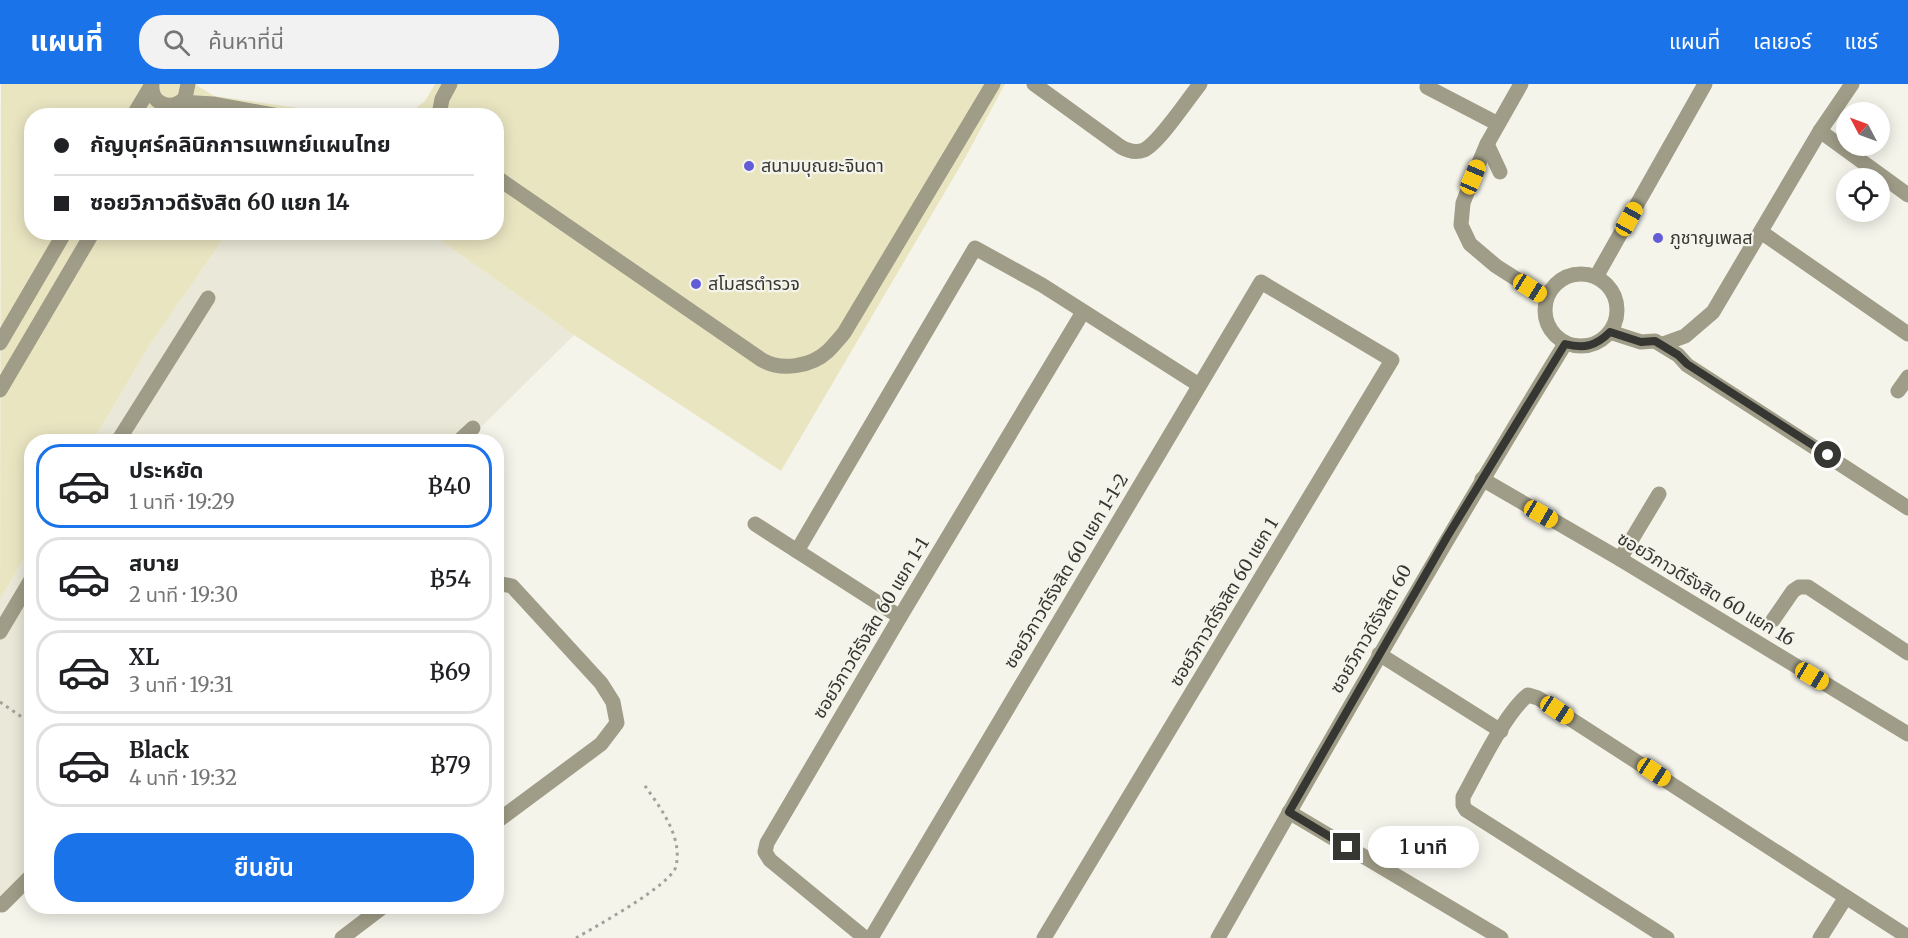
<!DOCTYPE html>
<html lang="th">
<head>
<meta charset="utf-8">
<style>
  :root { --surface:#fff; --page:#f2f2f2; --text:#202124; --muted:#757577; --line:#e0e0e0; --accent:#1a73e8 }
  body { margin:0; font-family:Merriweather,"Noto Sans Thai",serif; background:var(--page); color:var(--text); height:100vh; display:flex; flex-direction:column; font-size:22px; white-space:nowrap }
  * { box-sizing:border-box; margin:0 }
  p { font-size:20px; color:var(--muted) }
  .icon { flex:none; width:33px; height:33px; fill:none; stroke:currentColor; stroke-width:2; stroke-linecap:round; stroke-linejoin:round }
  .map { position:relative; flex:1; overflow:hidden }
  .details { position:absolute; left:24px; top:350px; width:480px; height:480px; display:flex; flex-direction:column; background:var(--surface); border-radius:24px; box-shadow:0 3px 15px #0003 }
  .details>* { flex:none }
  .hud { position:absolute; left:24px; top:24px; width:480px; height:132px; border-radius:24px; box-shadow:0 3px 15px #0003; display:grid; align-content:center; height:132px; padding:0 30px; background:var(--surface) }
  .needle { width:39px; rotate:311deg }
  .controls { position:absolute; left:1836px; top:18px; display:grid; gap:12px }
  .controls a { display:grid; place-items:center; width:54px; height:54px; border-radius:50%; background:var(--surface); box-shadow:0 3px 15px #0003; font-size:30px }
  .end { position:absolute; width:27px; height:27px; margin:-14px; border:8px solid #363632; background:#fff; box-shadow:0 0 0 3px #fff }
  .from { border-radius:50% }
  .bubble { position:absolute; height:42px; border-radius:21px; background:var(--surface); box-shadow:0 3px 15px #0003; font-size:20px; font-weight:600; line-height:42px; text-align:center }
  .car { position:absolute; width:18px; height:36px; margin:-18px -9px; border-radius:8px; box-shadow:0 0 4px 2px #0007; background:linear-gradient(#f5c518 24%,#345 0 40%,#f5c518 0 76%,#345 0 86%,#f5c518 0) }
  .hud b { display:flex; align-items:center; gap:21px; height:57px; font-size:22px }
  .hud b+b { border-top:2px solid var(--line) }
  .hud i { width:15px; height:15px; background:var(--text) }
  ul { padding:10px 0 0; list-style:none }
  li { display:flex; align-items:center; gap:18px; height:84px; margin:0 12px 9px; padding:0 18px; border:3px solid var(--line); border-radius:24px }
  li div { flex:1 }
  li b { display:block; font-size:22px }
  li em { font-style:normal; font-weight:600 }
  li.selected { border-color:var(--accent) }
  li>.icon { width:54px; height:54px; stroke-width:1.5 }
  .action { display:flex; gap:12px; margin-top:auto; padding:12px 30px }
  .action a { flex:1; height:69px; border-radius:24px; background:var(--accent); color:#fff; font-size:24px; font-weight:600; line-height:69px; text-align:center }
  header { display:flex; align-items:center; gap:36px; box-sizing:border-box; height:84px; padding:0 30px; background:var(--accent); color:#fff }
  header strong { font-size:28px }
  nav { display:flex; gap:33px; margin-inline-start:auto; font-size:21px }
  .search { width:420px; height:54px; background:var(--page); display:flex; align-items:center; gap:15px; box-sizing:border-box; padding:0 21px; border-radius:24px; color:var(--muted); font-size:22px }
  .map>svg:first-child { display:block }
</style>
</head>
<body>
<header>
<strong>แผนที่</strong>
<div class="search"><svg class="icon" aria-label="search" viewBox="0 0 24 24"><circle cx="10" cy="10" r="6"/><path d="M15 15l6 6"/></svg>ค้นหาที่นี่</div>
<nav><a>แผนที่</a><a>เลเยอร์</a><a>แชร์</a></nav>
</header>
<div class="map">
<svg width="1908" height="854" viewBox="0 0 1908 854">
  <rect width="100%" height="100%" fill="#f5f4eb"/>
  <g fill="#eae8d8">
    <path d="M227,149H430L574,251L467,357H93L149,262Z"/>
    <path d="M31,462V792L0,824V515Z"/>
  </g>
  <g fill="#eae5c1">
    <path d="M1,0H195L214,12L348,31L32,32V148L227,149L149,262L93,357H32L31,462L0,515Z"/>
    <path d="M435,0H1005L965,74L781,387L574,251L430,149L496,148V32H406L425,17Z"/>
  </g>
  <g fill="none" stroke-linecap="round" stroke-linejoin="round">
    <g stroke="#a2a19b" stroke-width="3" stroke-dasharray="3 4.5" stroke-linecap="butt">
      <path d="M0,618L32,640"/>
      <path d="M576,854C595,843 673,800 676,782C683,752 659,722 643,699"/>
    </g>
    <g stroke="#9f9c87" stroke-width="15">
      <path d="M152,0C150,20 171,28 185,14L188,0"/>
      <path d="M1034,0L1121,63C1128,67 1136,69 1144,66C1159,59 1188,15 1200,0"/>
      <path d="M1521,0L1487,60L1473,93L1463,119L1461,141L1470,160L1496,182L1546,214"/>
      <path d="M1427,3L1498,40"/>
      <path d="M181,18L213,20L279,32"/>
      <path d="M439,31L442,15L450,0"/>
      <path d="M133,32L151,2"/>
      <path d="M1820,47L1908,111"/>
      <path d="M1487,60L1500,88"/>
      <path d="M496,93L762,276C781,287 811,283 828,267C834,261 839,255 844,249L993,0"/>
      <path d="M1761,148L1908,250"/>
      <circle cx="1581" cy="226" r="36"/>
      <path d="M1596,193L1705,0"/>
      <path d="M1610,248L1641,258L1655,257L1678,271L1687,281L1908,424"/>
      <path d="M0,259L65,148"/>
      <path d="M1663,260L1685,252L1713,228L1820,47L1852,0"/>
      <path d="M0,306L93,148"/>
      <path d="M1898,307L1908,293"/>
      <path d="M118,357L208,214"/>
      <path d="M459,357L473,344"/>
      <path d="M1482,395L1620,475L1908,650"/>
      <path d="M755,440L900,533"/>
      <path d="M797,467L975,164L1042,201L1199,301"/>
      <path d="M1620,475L1659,410"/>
      <path d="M496,499L512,502L601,599L613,618L617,639L601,660L496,738"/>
      <path d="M1773,536L1793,507L1799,503H1808L1908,569"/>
      <path d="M0,548L32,494"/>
      <path d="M1379,570L1501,647"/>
      <path d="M1289,728L1501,854"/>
      <path d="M2,821L32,791"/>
      <path d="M342,854L384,822"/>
      <path d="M865,854L770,776L765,768L767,759L900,533L1083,228"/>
      <path d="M871,854L1261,198L1392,276L1044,854"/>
      <path d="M1218,854C1331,654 1445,455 1565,260"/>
      <path d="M1667,854L1466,726L1463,721V713C1478,686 1505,629 1528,611L1538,614L1908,853"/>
      <path d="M1820,854L1846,813"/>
    </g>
  </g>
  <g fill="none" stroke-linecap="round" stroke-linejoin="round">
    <path stroke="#363632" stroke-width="8" d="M1347,763L1289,728L1447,453L1565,260C1584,265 1596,262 1610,248L1641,258L1655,257L1678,271L1687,280L1828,371"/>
  </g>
  <g fill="#625dd6" stroke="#f5f4eb" stroke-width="2">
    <circle cx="749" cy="82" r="6"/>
    <circle cx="1658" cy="154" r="6"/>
    <circle cx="696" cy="200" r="6"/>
  </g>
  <g text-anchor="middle" stroke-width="4.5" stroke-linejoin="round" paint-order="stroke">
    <g font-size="18" fill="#363632" stroke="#f5f4eb" text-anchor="start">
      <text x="761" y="88">สนามบุณยะจินดา</text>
      <text x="1670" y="160">ภูชาญเพลส</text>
      <text x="708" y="206">สโมสรตำรวจ</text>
    </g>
    <g font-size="18" fill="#363632" stroke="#f5f4eb">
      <text transform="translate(1066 487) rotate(-59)" y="6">ซอยวิภาวดีรังสิต 60 แยก 1-1-2</text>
      <text transform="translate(1706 505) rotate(31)" y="6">ซอยวิภาวดีรังสิต 60 แยก 16</text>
      <text transform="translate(1224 518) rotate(-59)" y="6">ซอยวิภาวดีรังสิต 60 แยก 1</text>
      <text transform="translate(871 544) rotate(-59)" y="6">ซอยวิภาวดีรังสิต 60 แยก 1-1</text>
      <text transform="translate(1371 545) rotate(-60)" y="6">ซอยวิภาวดีรังสิต 60</text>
    </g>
  </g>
</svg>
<div class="controls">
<a><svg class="needle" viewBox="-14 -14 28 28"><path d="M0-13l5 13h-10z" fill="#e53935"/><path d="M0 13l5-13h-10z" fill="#757577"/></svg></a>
<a><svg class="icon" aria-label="locate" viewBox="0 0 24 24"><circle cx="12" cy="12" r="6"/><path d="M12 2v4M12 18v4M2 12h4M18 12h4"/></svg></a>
</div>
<i class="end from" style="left:1828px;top:371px"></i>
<i class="end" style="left:1347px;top:763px"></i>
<div class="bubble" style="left:1368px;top:742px;width:111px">1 นาที</div>
<i class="car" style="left:1473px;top:93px;rotate:23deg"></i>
<i class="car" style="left:1629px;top:135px;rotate:29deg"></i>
<i class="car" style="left:1530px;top:204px;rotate:122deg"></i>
<i class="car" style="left:1541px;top:430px;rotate:120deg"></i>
<i class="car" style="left:1812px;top:592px;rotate:121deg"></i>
<i class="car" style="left:1557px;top:626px;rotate:123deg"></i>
<i class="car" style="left:1654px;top:688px;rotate:123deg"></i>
<div class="hud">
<b><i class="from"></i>กัญบุศร์คลินิกการแพทย์แผนไทย</b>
<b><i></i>ซอยวิภาวดีรังสิต 60 แยก 14</b>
</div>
<section class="details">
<ul>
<li class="selected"><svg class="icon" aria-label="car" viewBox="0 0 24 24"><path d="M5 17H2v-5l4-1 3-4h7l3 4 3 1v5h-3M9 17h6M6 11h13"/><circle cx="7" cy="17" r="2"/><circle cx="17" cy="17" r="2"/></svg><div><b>ประหยัด</b><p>1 นาที · 19:29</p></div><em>฿40</em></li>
<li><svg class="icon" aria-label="car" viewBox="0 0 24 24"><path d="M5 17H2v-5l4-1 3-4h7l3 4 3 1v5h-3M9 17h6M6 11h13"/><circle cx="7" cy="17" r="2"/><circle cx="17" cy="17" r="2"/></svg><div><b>สบาย</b><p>2 นาที · 19:30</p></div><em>฿54</em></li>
<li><svg class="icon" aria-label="car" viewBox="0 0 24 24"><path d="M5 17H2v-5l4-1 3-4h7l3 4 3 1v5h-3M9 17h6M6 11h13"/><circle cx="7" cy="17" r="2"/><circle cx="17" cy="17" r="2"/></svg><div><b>XL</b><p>3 นาที · 19:31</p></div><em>฿69</em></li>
<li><svg class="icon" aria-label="car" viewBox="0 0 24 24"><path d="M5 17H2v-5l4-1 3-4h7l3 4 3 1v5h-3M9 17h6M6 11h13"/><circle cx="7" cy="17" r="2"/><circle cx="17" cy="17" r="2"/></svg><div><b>Black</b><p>4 นาที · 19:32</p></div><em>฿79</em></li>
</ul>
<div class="action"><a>ยืนยัน</a></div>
</section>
</div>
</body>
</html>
